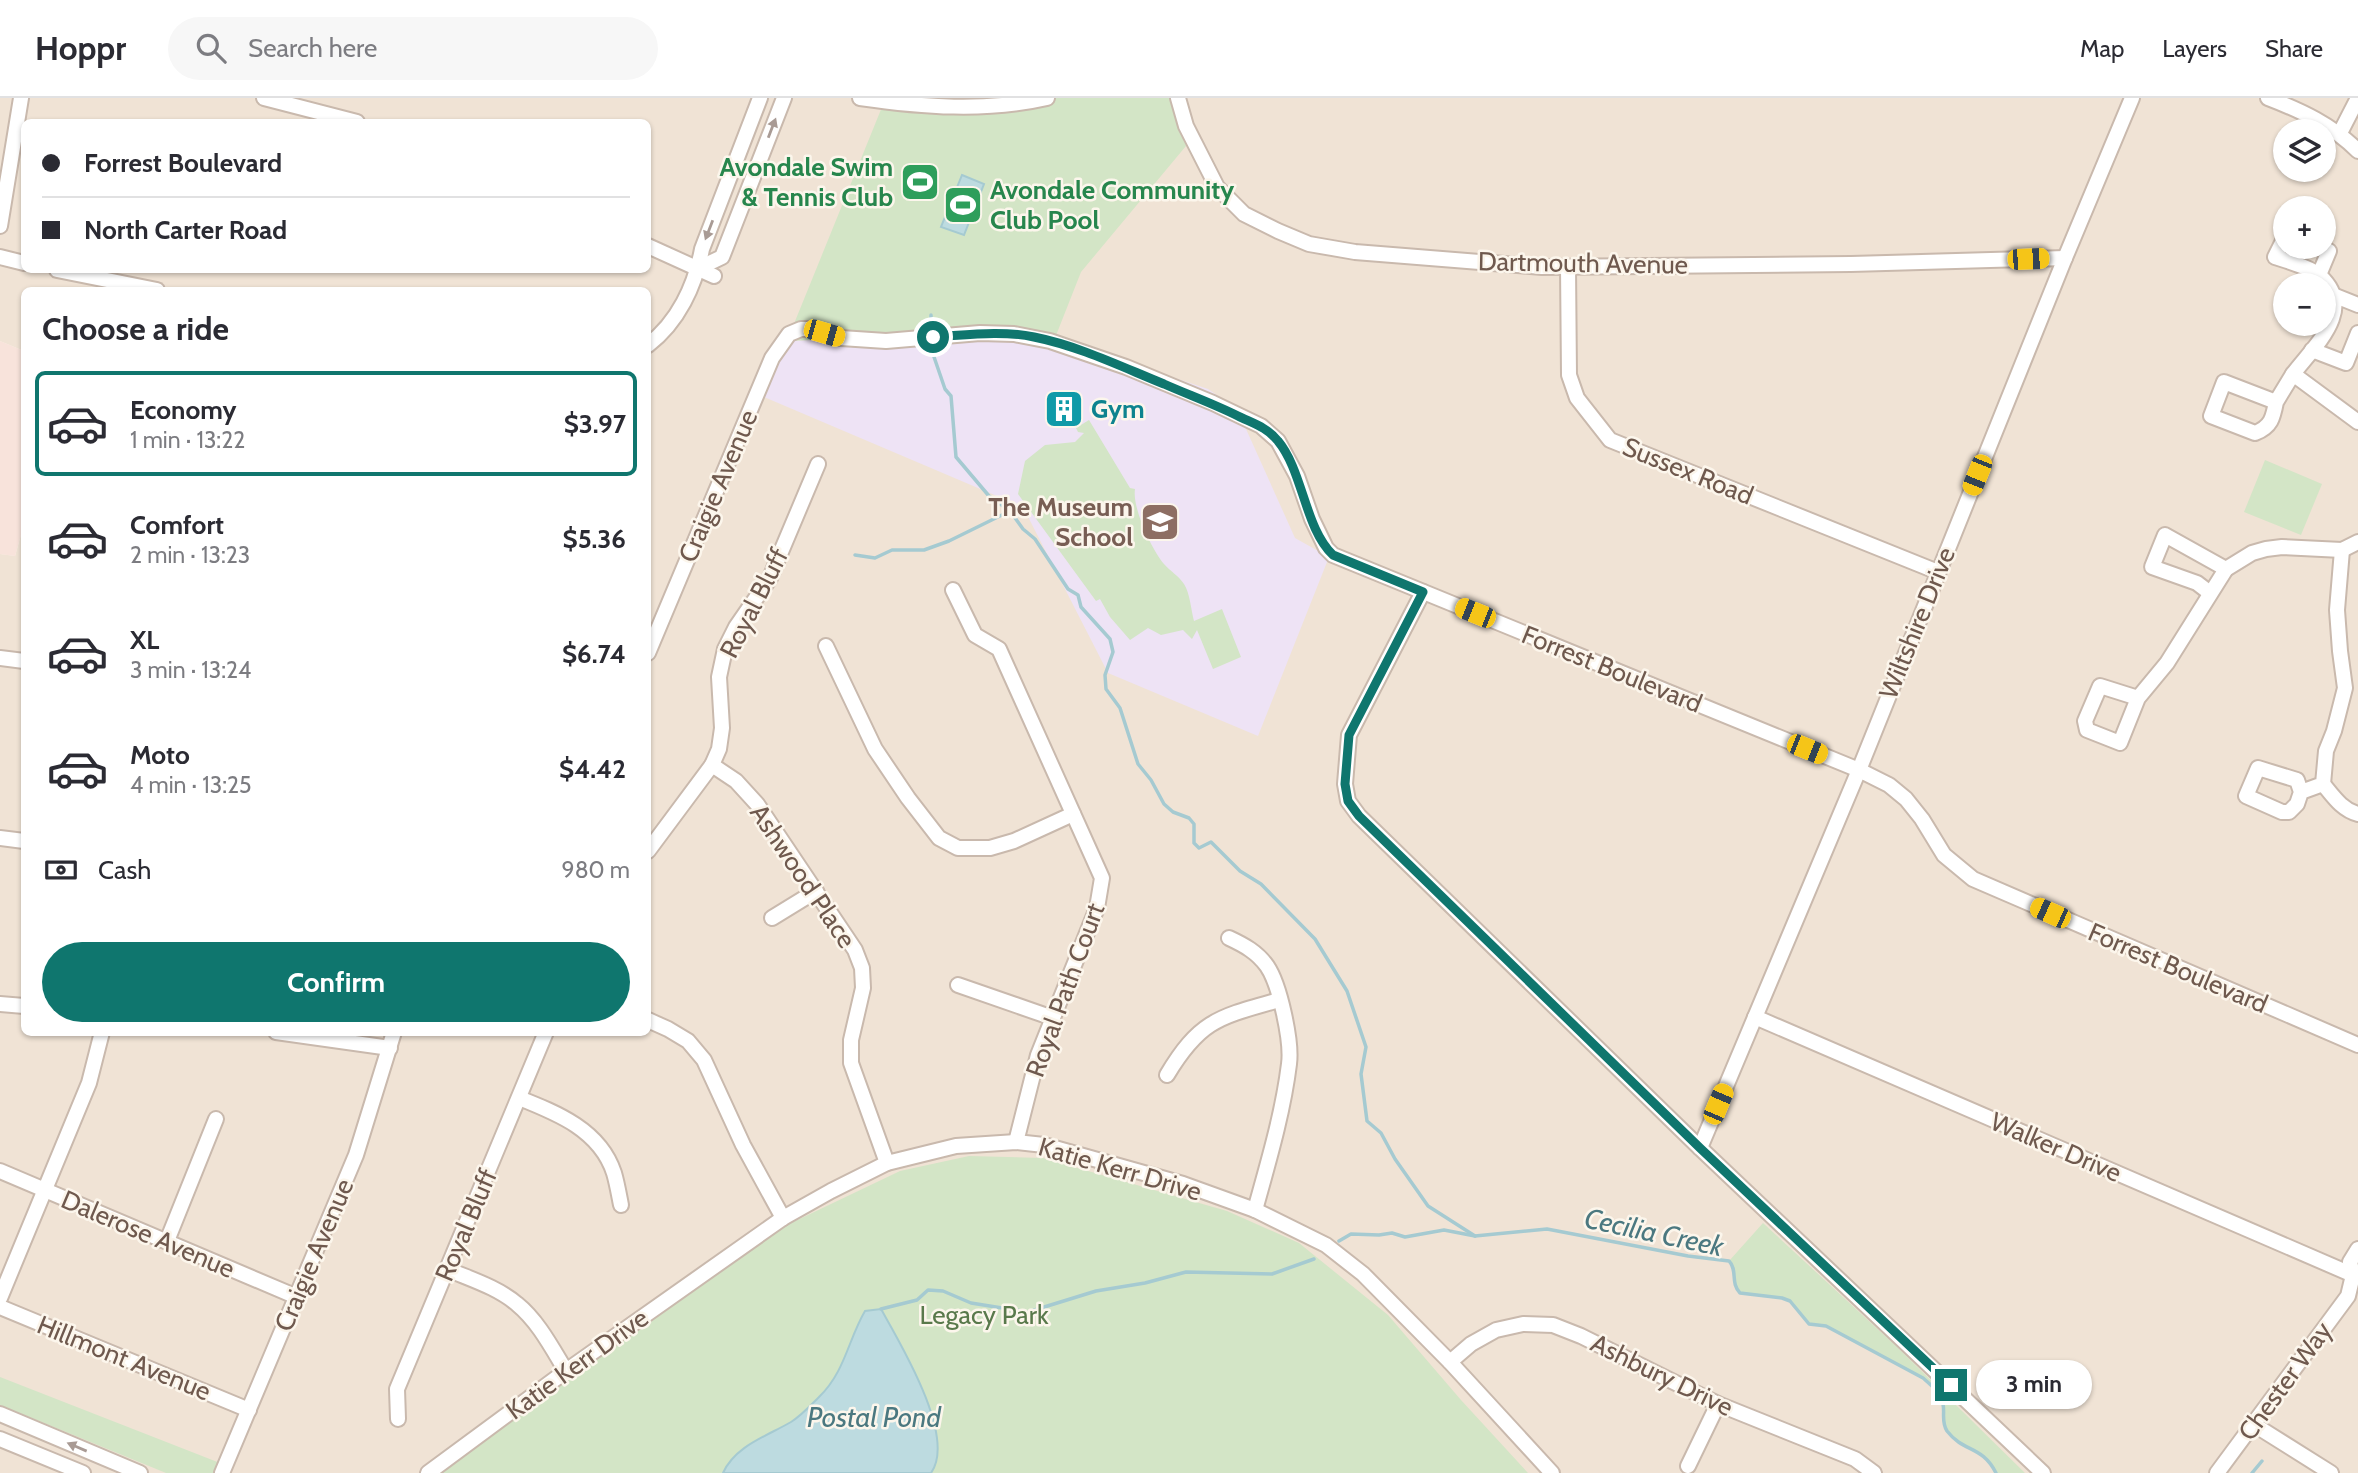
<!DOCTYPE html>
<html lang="en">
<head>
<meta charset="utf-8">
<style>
  :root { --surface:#fff; --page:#f7f7f7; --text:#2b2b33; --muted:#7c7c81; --line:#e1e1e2; --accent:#0f766e }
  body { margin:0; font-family:Cabin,sans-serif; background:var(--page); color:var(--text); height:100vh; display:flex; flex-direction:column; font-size:26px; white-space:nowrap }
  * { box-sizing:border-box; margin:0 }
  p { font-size:23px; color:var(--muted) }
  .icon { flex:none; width:38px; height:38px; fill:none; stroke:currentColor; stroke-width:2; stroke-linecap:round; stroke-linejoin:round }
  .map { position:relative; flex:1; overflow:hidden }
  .panel { position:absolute; left:21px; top:189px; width:630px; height:749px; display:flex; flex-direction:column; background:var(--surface); border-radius:10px; box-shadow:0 2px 5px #0004 }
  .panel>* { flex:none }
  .hud { position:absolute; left:21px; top:21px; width:630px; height:154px; border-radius:10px; box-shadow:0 2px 5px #0004; display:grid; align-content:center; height:154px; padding:0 21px; background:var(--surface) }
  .fabs { position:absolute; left:2273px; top:21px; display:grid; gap:14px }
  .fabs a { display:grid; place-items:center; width:63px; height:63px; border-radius:50%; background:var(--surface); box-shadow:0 2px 5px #0004; font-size:35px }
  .end { position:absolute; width:32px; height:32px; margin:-16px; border:9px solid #0f766e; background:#fff; box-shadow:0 0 0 4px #fff }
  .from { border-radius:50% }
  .bubble { position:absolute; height:49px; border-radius:24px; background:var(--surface); box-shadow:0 2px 5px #0004; font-size:23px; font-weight:700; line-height:49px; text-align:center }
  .car { position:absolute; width:21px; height:42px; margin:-21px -10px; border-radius:9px; box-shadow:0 0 5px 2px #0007; background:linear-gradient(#f5c518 24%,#345 0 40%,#f5c518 0 76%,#345 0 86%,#f5c518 0) }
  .hud b { display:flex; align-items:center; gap:24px; height:66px; font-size:26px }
  .hud b+b { border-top:2px solid var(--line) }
  .hud i { width:18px; height:18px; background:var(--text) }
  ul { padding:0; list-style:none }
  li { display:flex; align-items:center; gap:21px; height:105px; margin:0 14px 10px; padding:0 7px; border:4px solid transparent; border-radius:10px }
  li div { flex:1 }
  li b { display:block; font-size:26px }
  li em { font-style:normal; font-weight:700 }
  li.current { border-color:var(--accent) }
  li>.icon { width:63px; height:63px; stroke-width:1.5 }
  h2 { padding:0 21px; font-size:32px; line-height:84px }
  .pay { display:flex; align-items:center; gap:18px; height:77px; padding:0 21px; font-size:26px }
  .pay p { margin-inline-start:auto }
  .action { display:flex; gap:14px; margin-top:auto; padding:14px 21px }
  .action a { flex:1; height:80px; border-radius:42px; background:var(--accent); color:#fff; font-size:28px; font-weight:700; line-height:80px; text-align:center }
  header { display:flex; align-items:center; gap:42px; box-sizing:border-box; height:98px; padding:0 35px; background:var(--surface); border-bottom:2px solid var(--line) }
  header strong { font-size:33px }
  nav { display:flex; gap:38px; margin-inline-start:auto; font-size:24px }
  .search { width:490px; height:63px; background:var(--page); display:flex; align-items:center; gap:18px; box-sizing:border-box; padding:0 24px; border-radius:38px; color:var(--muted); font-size:26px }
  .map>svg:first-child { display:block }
</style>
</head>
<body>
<header>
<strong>Hoppr</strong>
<div class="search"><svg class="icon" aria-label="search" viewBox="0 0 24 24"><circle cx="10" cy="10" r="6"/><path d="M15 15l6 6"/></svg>Search here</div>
<nav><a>Map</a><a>Layers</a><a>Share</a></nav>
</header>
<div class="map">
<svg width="2358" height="1375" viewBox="0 0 2358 1375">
  <rect width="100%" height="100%" fill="#f9f1e6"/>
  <path fill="#f0e3d5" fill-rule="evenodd" d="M0,0H2358V1375H0V456L15,458L24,426V934H648V192H24V253L0,243ZM24,24H648V172H24ZM2286,33H2324V72H2286ZM2286,110H2324V149H2286ZM2286,187H2324V226H2286Z"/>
  <path fill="#f8e3db" d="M0,243L24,253V426L15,458L0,456Z"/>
  <path fill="#eee3f5" d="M980,235L1055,240L1208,291L1237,311L1295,440L1329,459L1258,638L1108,575L1023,409L764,299L787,243Z"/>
  <g fill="#d3e5c6">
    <path d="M1047,0H1172L1186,48L1081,174L1055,240L1030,233L787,243L882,9Z"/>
    <path d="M1089,322L1130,390L1135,391C1132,410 1152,452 1164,466C1170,473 1179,478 1184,486C1190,495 1191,512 1194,523L1222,511L1241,559L1213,571L1197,532L1192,541L1183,532L1161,537L1148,530L1130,542L1110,519L1100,501L1096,503L1018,396L1025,363L1045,347L1075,344L1084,335L1078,334L1076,330Z"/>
    <path d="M2265,362L2322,386L2301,437L2244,414Z"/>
    <path d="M969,1058L1043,1060L1227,1113L1299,1145L1388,1217L1461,1302L1528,1375H441L766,1137L900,1073Z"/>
    <path d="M1763,1125L1897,1249L2025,1375H1996L1986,1359L1962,1347L1948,1333L1944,1327L1942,1302L1935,1291L1923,1280L1826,1228L1809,1226L1790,1204L1782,1200L1739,1195C1730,1185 1738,1172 1729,1163Z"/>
    <path d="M0,1279L220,1365L213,1375H166L0,1307Z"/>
  </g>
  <g fill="#bddbe0" stroke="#a5cad1" stroke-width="2">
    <path d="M962,77L984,86L964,137L941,129Z"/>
    <path d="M881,1211C900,1245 957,1339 931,1375H723C735,1348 767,1338 791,1324C801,1318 811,1307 819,1299C845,1274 848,1242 865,1213Z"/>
  </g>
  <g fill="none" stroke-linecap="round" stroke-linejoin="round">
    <g stroke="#a5cad1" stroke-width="3.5">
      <path d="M931,217V230"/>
      <path d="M933,256L945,291L951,298L956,359L989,398L1010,413L1023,431L1035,441L1068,491L1078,497L1081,509L1110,541L1113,554L1105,577L1106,591L1120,610L1138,666L1151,682L1164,706L1173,714L1189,720L1194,726V745L1199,750L1211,744L1240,773L1261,786L1315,841L1347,893L1366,949L1361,976L1367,1023L1381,1035L1395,1061L1428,1108L1475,1138"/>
      <path d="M855,457L875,460L892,452H924L949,443L1010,413"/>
      <path d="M1339,1143L1351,1136L1379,1137L1392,1135L1405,1139L1444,1132L1475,1138L1547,1131L1688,1158L1729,1163C1738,1172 1730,1185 1740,1195L1782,1200L1790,1203L1809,1226L1826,1228L1923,1280C1931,1287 1941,1295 1943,1306C1945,1315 1941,1324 1947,1333C1964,1355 1982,1347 1996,1375"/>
      <path d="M881,1211L917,1202L928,1192L943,1193L971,1205L1028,1214L1096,1193L1145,1185L1186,1174L1272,1176L1314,1161"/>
      <path d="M2252,1375L2262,1363"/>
    </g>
    <g stroke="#c9b9ad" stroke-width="18">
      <g id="minor">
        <path d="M264,0L357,24"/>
        <path d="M860,0C922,9 986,14 1047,0"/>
        <path d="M1178,0L1186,28L1217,89L1244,116L1278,133L1309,146L1355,154L1542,169L1851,166L2065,160"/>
        <path d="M2268,0C2302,13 2332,27 2358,53"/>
        <path d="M2340,35L2358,0"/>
        <path d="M0,128L21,0"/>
        <path d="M2286,137L2275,159C2287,163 2312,170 2320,178C2357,212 2314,248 2293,276L2358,324"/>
        <path d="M648,148L714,178"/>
        <path d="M0,159L24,165"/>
        <path d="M1568,169L1569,277L1577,300L1610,342L1938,474"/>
        <path d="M697,171L722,159L784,0"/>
        <path d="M57,172L157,192"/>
        <path d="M2319,177L2329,153L2319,149"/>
        <path d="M2333,197L2358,207"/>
        <path d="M648,247C678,224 695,188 702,151L760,0"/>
        <path d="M2312,252L2346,265L2358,235"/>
        <path d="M2276,304C2273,320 2271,329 2255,335L2211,318L2224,284L2276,304L2293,276"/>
        <path d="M953,492L975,537L999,551L1102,780L1097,810L1038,957L1016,1044"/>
        <path d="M1423,494L1349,637L1345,686L1348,703L1359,718L1700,1050L2043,1375"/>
        <path d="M2210,495L2197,485L2152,469L2165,437L2226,471"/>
        <path d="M826,548L875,651L908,700L939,740L958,750H990L1014,743L1073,716"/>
        <path d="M648,555L772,260L789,236L801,231H810L841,240L886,243L980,235L1014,236L1050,243L1126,269L1213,305L1261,328L1278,343L1297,378L1312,421L1326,450L1333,457L1859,672L1889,687L1906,701L1922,721L1944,757L1973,781L2358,947"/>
        <path d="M0,560L24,563"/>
        <path d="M2138,600L2100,588L2085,623L2087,632L2120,645L2138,600L2167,565L2226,471L2252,455L2266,451L2282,449L2342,452L2358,444"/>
        <path d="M712,667L736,683L757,706L855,852L862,870L863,890L851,942V965L887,1065"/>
        <path d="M2323,686C2333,698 2342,712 2358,716"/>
        <path d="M2301,694L2297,682L2258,670L2246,698L2282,714H2289L2297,706L2301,694L2323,686L2326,653L2334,633L2345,590L2340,553L2337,512L2342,452"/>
        <path d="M0,740L24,743"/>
        <path d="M648,753L712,667L719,651L722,630L719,579L725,551L736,529L770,480L818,366"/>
        <path d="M772,820L816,793"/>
        <path d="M1229,840C1244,847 1257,854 1267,868C1280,887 1292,944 1289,966C1283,1015 1268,1065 1255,1112"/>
        <path d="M958,887L1053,920"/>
        <path d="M0,906L24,908"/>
        <path d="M1755,919L2358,1179"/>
        <path d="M648,922L668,931L688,943L704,962L743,1047L783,1120"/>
        <path d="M276,934L390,950"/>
        <path d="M1167,977C1200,922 1219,919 1279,902"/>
        <path d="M519,1000C557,1015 600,1032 614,1075C617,1085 619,1097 621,1107"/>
        <path d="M1700,1050L1859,672L2065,160L2132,0"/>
        <path d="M0,1073L297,1199"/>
        <path d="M167,1143L216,1021"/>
        <path d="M447,1171C470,1181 497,1189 517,1206C538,1223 552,1250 566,1273"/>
        <path d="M0,1200L89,985L102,934"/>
        <path d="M0,1209L249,1312"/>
        <path d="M1450,1264L1471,1246L1496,1232L1523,1226L1553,1227L1581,1238L1718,1306L1855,1361L1874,1375"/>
        <path d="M0,1316L140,1375"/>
        <path d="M398,1321L397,1291L546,934"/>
        <path d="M2253,1326L2331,1375"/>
        <path d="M0,1341L83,1375"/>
        <path d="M1688,1368L1718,1306"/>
        <path d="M222,1375L356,1057L394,934"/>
        <path d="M428,1375L566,1273L783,1120L831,1093L887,1065L956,1048L1016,1044L1044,1047L1183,1086L1255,1112L1326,1147L1363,1176L1450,1264L1552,1375"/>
        <path d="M2217,1375L2348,1198L2353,1177L2350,1164L2358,1151"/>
      </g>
    </g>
    <use href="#minor" stroke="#fff" stroke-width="14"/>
  </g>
  <defs><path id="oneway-solid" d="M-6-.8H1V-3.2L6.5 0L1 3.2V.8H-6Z" transform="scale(1.75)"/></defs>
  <g fill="#a99b95">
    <use href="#oneway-solid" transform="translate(772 30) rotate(-69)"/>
    <use href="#oneway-solid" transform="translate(709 132) rotate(111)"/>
    <use href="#oneway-solid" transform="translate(77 1349) rotate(-157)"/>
  </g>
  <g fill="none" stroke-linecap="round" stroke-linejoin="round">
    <path stroke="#0f766e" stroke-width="9" d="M933,239C967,237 1001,232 1034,239C1079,248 1122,269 1164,286C1189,297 1214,306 1238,318C1252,325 1267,329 1278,343C1303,373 1305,431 1333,457L1423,494L1349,637L1345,686L1348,703L1359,718L1700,1050L1951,1287"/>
  </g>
  <defs>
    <g id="stadium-square" transform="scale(2.0125)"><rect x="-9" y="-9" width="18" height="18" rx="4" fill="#2e9e5b" stroke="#fcf6ec"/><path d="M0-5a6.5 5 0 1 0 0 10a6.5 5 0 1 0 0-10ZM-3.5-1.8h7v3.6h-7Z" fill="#fff"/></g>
    <g id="building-square" transform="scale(2.0125)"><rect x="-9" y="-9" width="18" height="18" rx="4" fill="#0f9aa8" stroke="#fcf6ec"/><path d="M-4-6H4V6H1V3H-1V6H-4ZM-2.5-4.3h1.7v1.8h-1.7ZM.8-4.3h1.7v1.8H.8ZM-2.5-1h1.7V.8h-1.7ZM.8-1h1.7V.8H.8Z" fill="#fff"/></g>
    <g id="school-square" transform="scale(2.0125)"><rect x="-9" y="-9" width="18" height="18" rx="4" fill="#8d6e63" stroke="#fcf6ec"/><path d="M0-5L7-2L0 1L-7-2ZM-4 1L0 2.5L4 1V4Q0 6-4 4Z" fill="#fff"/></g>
  </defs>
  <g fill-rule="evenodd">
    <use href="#stadium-square" x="920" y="84"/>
    <use href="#stadium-square" x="963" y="107"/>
    <use href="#building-square" x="1064" y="311"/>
    <use href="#school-square" x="1160" y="424"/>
  </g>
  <g text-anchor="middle" stroke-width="5" stroke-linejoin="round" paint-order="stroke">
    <g font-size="26" font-weight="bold" fill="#27864d" stroke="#fcf6ec" text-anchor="end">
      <text x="893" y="78">Avondale Swim<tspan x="893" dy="30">&amp; Tennis Club</tspan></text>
      <text x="990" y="101" text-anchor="start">Avondale Community<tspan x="990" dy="30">Club Pool</tspan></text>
    </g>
    <g font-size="26" fill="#6f594e" stroke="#fcf6ec">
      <text transform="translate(1583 165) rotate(1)" y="9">Dartmouth Avenue</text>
      <text transform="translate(1688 373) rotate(22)" y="9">Sussex Road</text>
      <text transform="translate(718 388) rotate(-67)" y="9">Craigie Avenue</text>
      <text transform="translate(754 505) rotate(-63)" y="9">Royal Bluff</text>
      <text transform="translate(1917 525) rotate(-68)" y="9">Wiltshire Drive</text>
      <text transform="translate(1612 571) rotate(22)" y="9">Forrest Boulevard</text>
      <text transform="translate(803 778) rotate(56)" y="9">Ashwood Place</text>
      <text transform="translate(2178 870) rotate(23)" y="9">Forrest Boulevard</text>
      <text transform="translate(1065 892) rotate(-70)" y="9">Royal Path Court</text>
      <text transform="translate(2056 1049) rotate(23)" y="9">Walker Drive</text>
      <text transform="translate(1120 1071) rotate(16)" y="9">Katie Kerr Drive</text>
      <text transform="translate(466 1127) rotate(-67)" y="9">Royal Bluff</text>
      <text transform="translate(148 1136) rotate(23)" y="9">Dalerose Avenue</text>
      <text transform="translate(314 1157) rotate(-67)" y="9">Craigie Avenue</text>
      <text transform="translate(124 1260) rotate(22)" y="9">Hillmont Avenue</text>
      <text transform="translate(577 1266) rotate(-36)" y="9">Katie Kerr Drive</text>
      <text transform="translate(1662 1277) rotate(26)" y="9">Ashbury Drive</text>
      <text transform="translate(2285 1283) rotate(-54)" y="9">Chester Way</text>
    </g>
    <g font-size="26" font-weight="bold" fill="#0d838f" stroke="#fcf6ec" text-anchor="start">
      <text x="1091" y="320">Gym</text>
    </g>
    <g font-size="26" font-weight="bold" fill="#785e54" stroke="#fcf6ec" text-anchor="end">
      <text x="1133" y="418">The Museum<tspan x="1133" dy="30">School</tspan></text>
    </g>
    <g font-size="26" fill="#59794b" stroke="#fcf6ec">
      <text x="984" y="1226">Legacy Park</text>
    </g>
    <g font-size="28" font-style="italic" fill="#4b7880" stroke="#fcf6ec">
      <text transform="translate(1654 1134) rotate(12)" y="10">Cecilia Creek</text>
      <text x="874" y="1329">Postal Pond</text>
    </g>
  </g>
</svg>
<div class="fabs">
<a><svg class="icon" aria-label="layers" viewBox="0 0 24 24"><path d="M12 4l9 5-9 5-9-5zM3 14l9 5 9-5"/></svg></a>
<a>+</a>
<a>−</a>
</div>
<i class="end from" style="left:933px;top:239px"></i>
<i class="end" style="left:1951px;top:1287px"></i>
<div class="bubble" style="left:1976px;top:1262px;width:116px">3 min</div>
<i class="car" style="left:2028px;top:161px;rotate:88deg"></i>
<i class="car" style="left:824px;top:235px;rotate:106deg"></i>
<i class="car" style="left:1977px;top:377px;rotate:202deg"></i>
<i class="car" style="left:1475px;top:515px;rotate:292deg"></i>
<i class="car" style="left:1807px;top:651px;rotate:112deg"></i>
<i class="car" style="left:2050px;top:815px;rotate:294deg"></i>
<i class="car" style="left:1718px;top:1006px;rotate:23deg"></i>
<div class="hud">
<b><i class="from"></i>Forrest Boulevard</b>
<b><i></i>North Carter Road</b>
</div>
<section class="panel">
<h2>Choose a ride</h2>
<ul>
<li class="current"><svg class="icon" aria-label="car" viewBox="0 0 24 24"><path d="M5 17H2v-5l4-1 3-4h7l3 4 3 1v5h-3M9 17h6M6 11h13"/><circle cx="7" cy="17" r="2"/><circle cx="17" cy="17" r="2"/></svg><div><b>Economy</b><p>1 min · 13:22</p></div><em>$3.97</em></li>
<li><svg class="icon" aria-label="car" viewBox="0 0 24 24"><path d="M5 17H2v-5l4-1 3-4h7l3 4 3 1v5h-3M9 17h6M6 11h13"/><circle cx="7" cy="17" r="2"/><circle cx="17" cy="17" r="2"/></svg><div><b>Comfort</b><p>2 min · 13:23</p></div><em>$5.36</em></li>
<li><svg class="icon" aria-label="car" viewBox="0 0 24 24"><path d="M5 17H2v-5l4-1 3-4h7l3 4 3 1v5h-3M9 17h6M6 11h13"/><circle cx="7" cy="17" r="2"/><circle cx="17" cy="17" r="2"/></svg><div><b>XL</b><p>3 min · 13:24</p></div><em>$6.74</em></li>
<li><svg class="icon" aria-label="car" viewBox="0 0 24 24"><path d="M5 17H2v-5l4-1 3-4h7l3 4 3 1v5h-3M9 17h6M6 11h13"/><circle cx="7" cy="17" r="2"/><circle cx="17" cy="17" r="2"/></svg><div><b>Moto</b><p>4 min · 13:25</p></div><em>$4.42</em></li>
</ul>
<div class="pay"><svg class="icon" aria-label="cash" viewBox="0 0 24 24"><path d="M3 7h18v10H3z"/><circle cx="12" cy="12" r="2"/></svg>Cash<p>980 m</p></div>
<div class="action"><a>Confirm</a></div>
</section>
</div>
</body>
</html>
